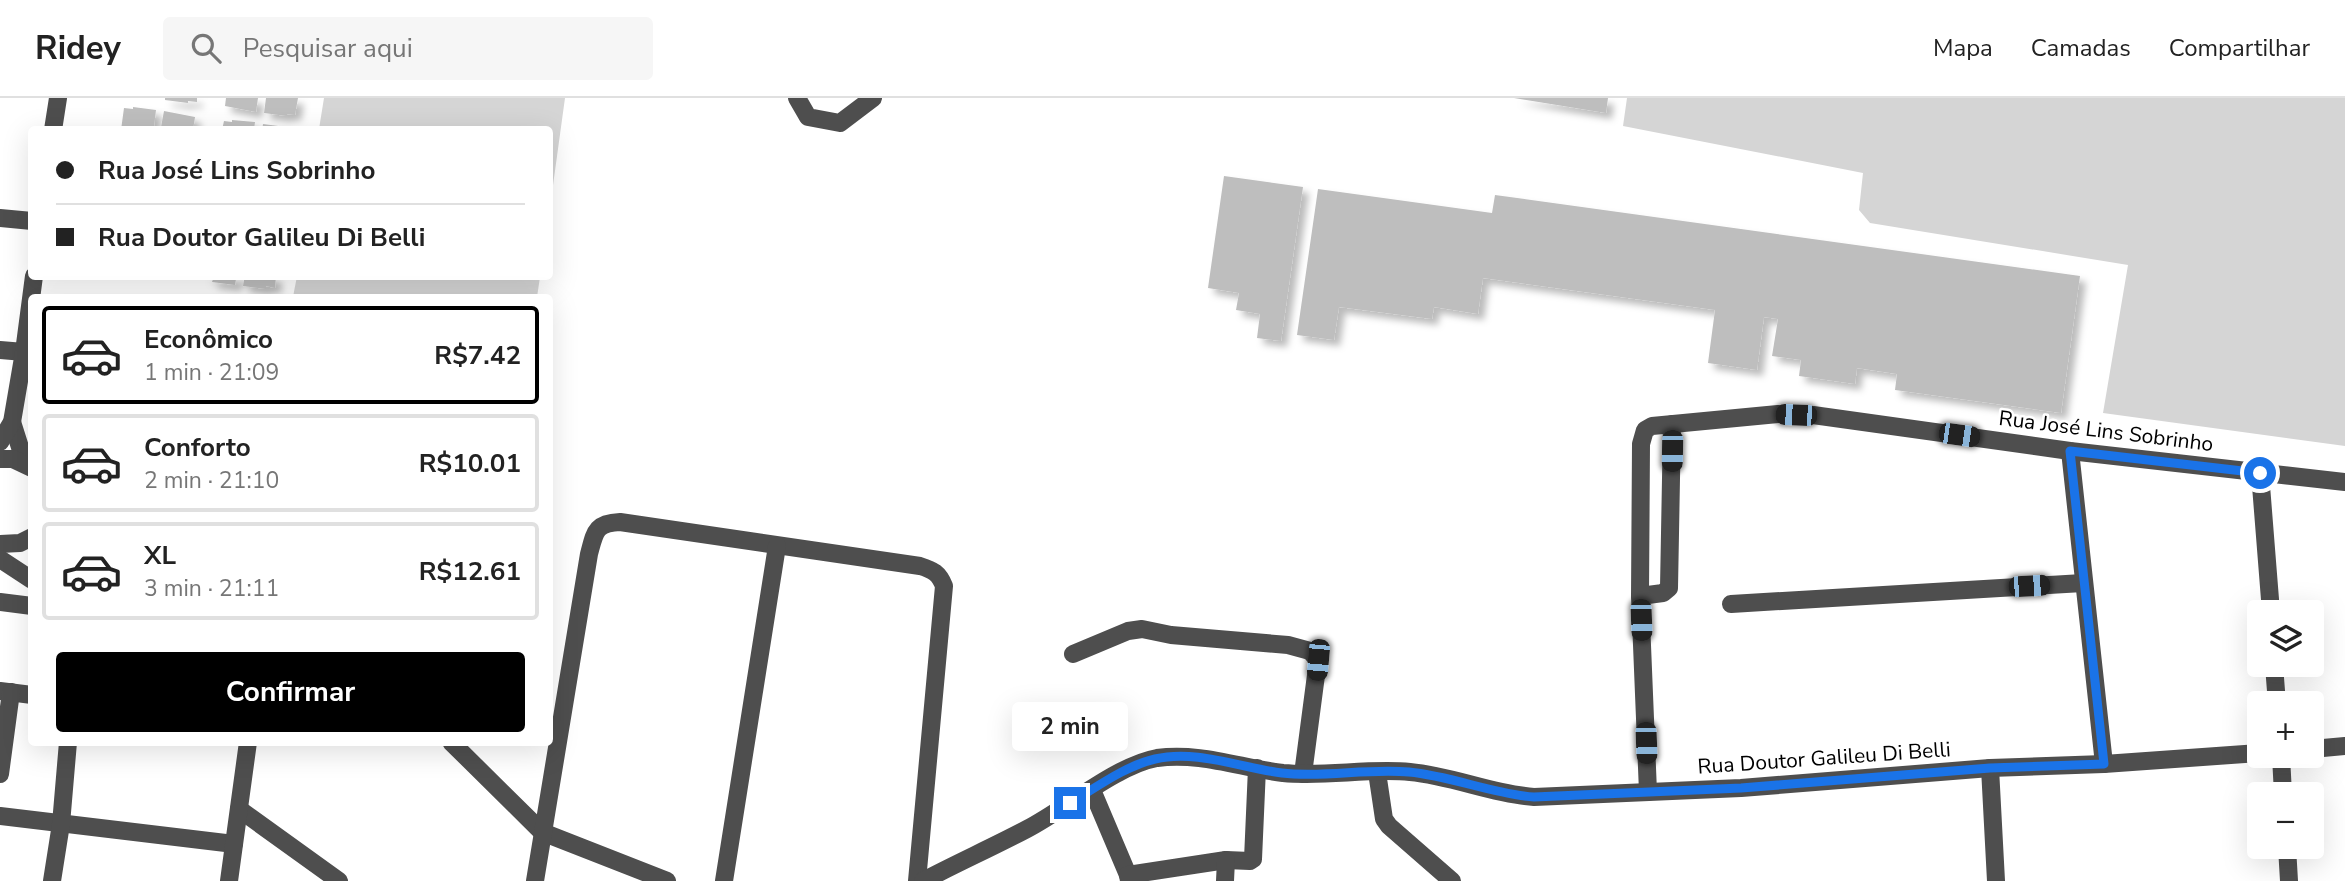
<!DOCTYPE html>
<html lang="pt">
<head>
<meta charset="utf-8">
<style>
  :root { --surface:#fff; --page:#f6f6f6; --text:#222; --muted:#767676; --line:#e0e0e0; --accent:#000 }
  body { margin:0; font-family:"Nunito Sans",sans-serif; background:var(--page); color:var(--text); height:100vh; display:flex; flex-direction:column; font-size:26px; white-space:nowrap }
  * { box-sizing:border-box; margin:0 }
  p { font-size:23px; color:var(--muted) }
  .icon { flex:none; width:38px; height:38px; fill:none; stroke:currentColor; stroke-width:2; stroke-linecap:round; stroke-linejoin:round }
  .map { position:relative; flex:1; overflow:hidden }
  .side { position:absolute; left:28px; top:196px; width:525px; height:452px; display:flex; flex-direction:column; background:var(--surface); border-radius:7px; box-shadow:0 7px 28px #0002 }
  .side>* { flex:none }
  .top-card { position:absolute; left:28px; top:28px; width:525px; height:154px; border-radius:7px; box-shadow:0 7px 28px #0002; display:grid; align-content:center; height:154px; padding:0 28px; background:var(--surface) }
  .fabs { position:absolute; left:2247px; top:502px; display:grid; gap:14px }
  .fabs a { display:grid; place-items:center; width:77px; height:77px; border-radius:7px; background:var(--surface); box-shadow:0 7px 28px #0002; font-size:35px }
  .end { position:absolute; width:32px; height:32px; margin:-16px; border:9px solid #1a73e8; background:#fff; box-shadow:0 0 0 4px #fff }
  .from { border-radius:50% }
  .bubble { position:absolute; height:49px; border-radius:7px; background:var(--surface); box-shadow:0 7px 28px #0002; font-size:23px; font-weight:700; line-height:49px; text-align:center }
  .car { position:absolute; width:21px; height:42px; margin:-21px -10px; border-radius:9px; box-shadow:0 0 5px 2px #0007; background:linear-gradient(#222 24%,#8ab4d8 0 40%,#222 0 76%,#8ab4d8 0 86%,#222 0) }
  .top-card b { display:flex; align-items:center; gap:24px; height:66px; font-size:26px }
  .top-card b+b { border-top:2px solid var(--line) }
  .top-card i { width:18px; height:18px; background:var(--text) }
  ul { padding:12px 0 0; list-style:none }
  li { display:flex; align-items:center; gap:21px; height:98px; margin:0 14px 10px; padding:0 14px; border:4px solid var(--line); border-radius:7px }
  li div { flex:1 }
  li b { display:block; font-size:26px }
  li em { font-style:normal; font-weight:700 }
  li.on { border-color:var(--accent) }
  li>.icon { width:63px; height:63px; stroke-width:1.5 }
  .action { display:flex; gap:14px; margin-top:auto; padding:14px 28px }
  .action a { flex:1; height:80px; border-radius:7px; background:var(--accent); color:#fff; font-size:28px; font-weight:700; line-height:80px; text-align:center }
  header { display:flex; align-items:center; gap:42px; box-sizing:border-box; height:98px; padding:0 35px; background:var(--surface); border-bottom:2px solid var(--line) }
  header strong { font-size:33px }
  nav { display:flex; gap:38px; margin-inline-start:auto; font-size:24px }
  .search { width:490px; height:63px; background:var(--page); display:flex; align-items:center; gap:18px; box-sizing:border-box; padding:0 24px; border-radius:7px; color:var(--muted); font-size:26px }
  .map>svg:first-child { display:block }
</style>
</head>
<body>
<header>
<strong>Ridey</strong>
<div class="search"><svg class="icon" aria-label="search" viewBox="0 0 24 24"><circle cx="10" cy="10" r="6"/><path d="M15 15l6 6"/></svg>Pesquisar aqui</div>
<nav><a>Mapa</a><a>Camadas</a><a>Compartilhar</a></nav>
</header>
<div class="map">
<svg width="2345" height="783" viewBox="0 0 2345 783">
  <defs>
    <filter id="shadow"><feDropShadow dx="6" dy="6" stdDeviation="3.5" flood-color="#0004"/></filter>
  </defs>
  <rect width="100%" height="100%" fill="#fff"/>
  <g fill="#d5d5d5">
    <path d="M324,0H565L550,109V32L319,31Z"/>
    <path d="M1627,0H2345V348L2103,315L2128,167L1870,125L1859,112L1863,75L1623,28Z"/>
    <path d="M297,178H540V179L537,199H293Z"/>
  </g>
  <g fill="#bebebe" filter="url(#shadow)">
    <path d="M165,0H197V4L188,3V5L165,2Z"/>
    <path d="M226,0H258L256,14L225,8Z"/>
    <path d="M266,0H298L295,17L287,16V18L264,15Z"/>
    <path d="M1514,0H1608L1606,15Z"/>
    <path d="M133,9L156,12L154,28L161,29L164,13L195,19L193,32H121L124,10L133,11Z"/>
    <path d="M232,22L255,24L254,32H222L224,23L232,24Z"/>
    <path d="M263,26L286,29L285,32H262Z"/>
    <path d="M1224,78L1303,89L1281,243L1257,240L1260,216L1236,212L1239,195L1208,190Z"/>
    <path d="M1318,91L1492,115L1495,97L2080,178L2061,315L1895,292L1897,276L1857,270L1855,286L1799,278L1801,262L1772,258L1778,221L1764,219L1757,272L1708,265L1715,212L1483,180L1478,216L1434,209L1432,221L1339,209L1334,242L1297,237Z"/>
    <path d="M203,178H276L275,190L266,188V191L243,188L244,182L236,181L235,187L212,184L213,181Z"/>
  </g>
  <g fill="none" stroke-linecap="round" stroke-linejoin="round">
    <g stroke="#4e4e4e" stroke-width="18">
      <path d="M797,0L808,19L840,25L873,0"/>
      <path d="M53,32L58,0"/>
      <path d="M0,120L32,123"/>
      <path d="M0,252L24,254"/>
      <path d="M12,324L25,365"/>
      <path d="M0,344L12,324L24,254L34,178"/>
      <path d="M2070,353L2104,666"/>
      <path d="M0,361H13L32,370"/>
      <path d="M2260,375L2271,514"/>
      <path d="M0,446L20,445L32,439"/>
      <path d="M0,461L32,482"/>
      <path d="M1640,498L1663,495L1669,490L1672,326"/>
      <path d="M0,504L32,508"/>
      <path d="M1731,506L2083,485"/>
      <path d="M1073,556L1128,533L1142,531L1171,537L1288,547L1310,553L1318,562L1303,676"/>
      <path d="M2274,567L2277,606"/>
      <path d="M0,593L32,597"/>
      <path d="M451,644L542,734L667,783"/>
      <path d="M2312,651L2345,648"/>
      <path d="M2281,658L2283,696"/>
      <path d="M1990,670L1996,783"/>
      <path d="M1377,674L1384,721L1389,728L1452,783"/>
      <path d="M0,676L11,594"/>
      <path d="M1092,692L1128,777"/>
      <path d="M1648,694L1640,498L1641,346L1645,332L1652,328L1778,316L1813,317L2070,353L2345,384"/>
      <path d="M239,711L339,783"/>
      <path d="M0,718L234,746"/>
      <path d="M2287,749L2289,783"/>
      <path d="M52,783L61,726L68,644"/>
      <path d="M229,783L248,644"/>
      <path d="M535,783L589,456C595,434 595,425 620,424L920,468C933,472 939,475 944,488L917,783"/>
      <path d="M724,783L777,448"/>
      <path d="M923,783C957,765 993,749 1027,731C1064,712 1117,667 1157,660C1200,654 1241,670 1283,675C1326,679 1368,670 1410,674C1453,678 1492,696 1534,699L1741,690L1990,670L2104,666L2259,655"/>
      <path d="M1129,783L1128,777L1226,762L1250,763L1253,761L1257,670"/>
      <path d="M1225,783L1226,762"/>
    </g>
  </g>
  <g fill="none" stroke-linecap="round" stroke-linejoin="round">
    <path stroke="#1a73e8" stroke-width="9" d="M1070,705C1097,689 1125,668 1155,661C1196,651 1241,670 1282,675C1324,680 1367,670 1409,674C1452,678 1492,696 1534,699L1741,690L1990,670L2104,666L2070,353L2260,375"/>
  </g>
  <g text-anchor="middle" stroke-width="5" stroke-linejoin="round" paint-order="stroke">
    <g font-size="21" fill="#000" stroke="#fff">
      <text transform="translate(2106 333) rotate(7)" y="7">Rua José Lins Sobrinho</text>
      <text transform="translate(1824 660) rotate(-4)" y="7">Rua Doutor Galileu Di Belli</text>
    </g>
  </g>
</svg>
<div class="fabs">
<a><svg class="icon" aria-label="layers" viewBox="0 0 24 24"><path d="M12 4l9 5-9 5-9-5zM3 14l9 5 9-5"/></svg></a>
<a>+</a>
<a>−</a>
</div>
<i class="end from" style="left:2260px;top:375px"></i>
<i class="end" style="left:1070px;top:705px"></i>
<div class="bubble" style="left:1012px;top:604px;width:116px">2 min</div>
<i class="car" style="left:1796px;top:317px;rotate:272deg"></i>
<i class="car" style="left:1959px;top:337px;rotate:98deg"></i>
<i class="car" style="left:1672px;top:353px;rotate:181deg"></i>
<i class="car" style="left:2029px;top:488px;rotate:87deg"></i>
<i class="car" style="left:1641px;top:522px;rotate:178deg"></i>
<i class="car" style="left:1318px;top:562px;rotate:185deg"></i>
<i class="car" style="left:1646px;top:645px;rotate:178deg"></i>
<div class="top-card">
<b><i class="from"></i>Rua José Lins Sobrinho</b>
<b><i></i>Rua Doutor Galileu Di Belli</b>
</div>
<section class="side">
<ul>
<li class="on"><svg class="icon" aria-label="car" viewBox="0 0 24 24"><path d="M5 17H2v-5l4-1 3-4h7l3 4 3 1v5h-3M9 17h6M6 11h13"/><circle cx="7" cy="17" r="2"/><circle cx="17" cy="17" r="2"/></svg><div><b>Econômico</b><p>1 min · 21:09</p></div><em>R$7.42</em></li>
<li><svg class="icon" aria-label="car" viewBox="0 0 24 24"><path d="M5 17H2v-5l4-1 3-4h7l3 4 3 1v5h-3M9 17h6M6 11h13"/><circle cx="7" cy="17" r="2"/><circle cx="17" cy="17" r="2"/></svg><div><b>Conforto</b><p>2 min · 21:10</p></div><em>R$10.01</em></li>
<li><svg class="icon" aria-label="car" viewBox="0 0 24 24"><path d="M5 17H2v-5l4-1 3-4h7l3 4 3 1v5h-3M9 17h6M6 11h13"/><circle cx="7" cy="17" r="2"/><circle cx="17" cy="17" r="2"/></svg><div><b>XL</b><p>3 min · 21:11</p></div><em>R$12.61</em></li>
</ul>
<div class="action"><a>Confirmar</a></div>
</section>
</div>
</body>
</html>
